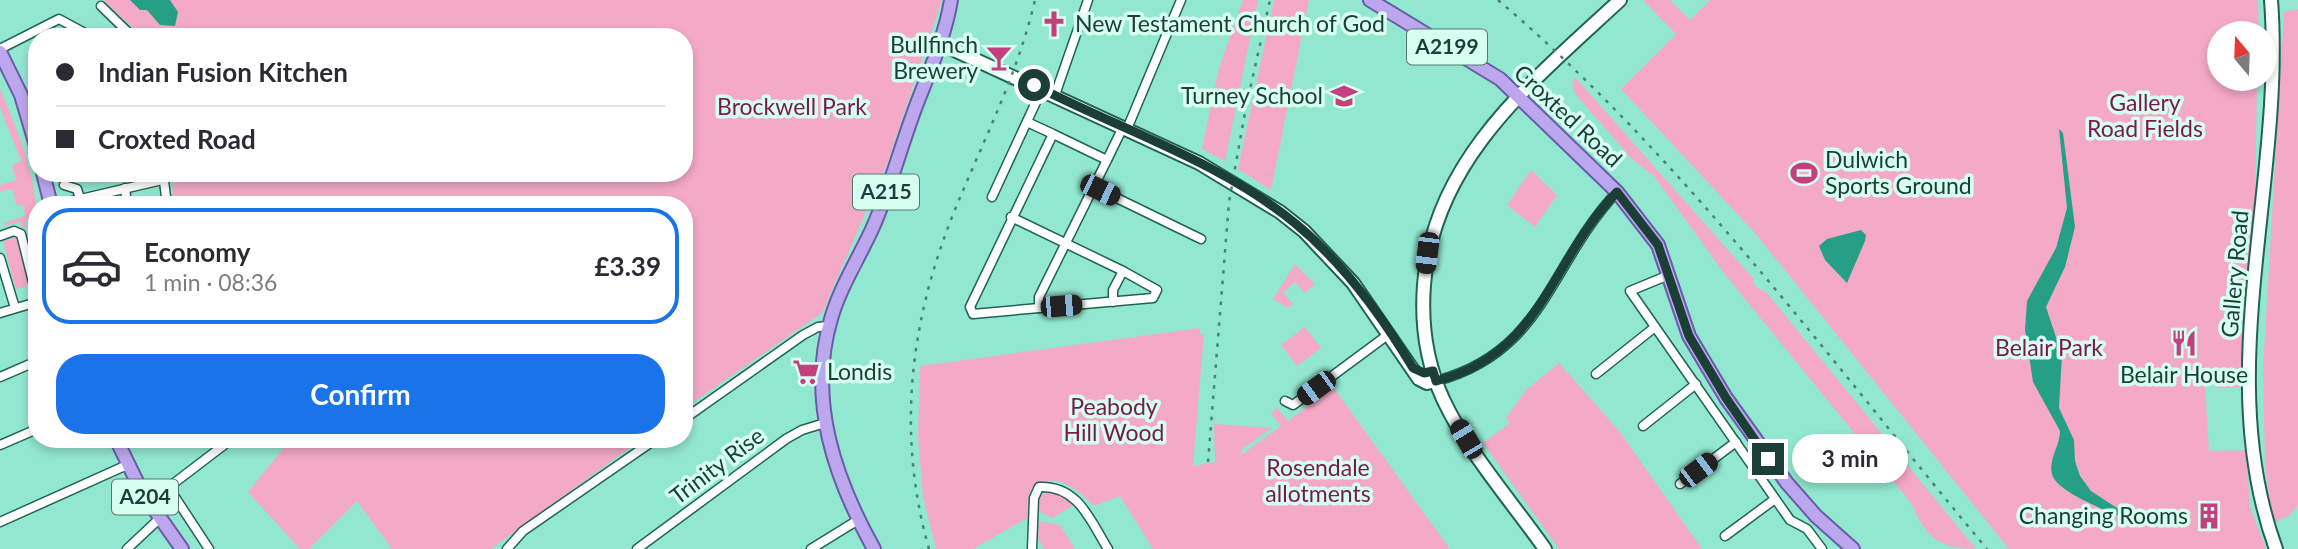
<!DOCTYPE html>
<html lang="en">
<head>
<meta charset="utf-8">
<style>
  :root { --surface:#fff; --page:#f7f7f7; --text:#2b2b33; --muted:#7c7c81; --line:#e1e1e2; --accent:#1a73e8 }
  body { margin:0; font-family:Lato,sans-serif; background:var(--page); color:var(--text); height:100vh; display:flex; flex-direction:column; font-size:26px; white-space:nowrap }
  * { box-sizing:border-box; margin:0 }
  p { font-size:23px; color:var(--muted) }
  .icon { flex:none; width:38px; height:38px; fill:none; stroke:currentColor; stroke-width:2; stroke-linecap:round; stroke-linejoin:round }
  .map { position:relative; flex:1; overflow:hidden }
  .side { position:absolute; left:28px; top:196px; width:665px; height:252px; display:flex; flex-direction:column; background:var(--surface); border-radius:28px; box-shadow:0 4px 10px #0003 }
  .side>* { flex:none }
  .banner { position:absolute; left:28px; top:28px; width:665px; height:154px; border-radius:28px; box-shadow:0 4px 10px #0003; display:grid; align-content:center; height:154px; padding:0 28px; background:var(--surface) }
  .needle { width:46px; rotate:341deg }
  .buttons { position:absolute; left:2207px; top:21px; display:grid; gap:14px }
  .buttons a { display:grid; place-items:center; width:70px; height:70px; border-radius:50%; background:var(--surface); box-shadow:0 4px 10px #0003; font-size:35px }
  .end { position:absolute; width:32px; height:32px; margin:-16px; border:9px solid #1b3f36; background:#fff; box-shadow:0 0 0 4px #fff }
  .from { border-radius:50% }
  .bubble { position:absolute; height:49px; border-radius:24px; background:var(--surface); box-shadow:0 4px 10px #0003; font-size:23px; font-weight:700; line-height:49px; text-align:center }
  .car { position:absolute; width:21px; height:42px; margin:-21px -10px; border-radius:9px; box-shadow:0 0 5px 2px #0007; background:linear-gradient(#222 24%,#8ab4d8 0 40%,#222 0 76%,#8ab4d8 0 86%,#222 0) }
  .banner b { display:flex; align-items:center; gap:24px; height:66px; font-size:26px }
  .banner b+b { border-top:2px solid var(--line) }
  .banner i { width:18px; height:18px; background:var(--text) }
  ul { padding:12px 0 0; list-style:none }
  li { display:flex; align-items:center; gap:21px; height:116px; margin:0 14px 10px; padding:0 14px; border:4px solid var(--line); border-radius:28px }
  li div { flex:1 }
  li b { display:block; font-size:26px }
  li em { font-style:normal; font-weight:700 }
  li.current { border-color:var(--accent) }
  li>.icon { width:63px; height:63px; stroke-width:1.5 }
  .action { display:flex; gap:14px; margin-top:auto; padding:14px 28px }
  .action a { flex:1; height:80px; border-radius:28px; background:var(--accent); color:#fff; font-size:28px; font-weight:700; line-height:80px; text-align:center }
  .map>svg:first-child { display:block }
</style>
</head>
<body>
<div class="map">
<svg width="2298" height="549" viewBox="0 0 2298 549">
  <rect width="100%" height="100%" fill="#92e7d0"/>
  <g fill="#f4aac6">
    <path d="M103,0H942L887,164L822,313L684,409V205H172L173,173H684V37H143Z"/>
    <path d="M1243,0H1258L1225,161L1202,149L1219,68Z"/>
    <path d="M1274,0H1309L1271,190L1238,169Z"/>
    <path d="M1643,0H1670L1690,20L1710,0H2258L2259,33H2219V79H2257L2255,210L2242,318L2243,387L2217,388V384L2205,385L2209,451L2246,450L2250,507L2266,549H2009L1755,233L1621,89L1676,34Z"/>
    <path d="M2298,9V505L2289,516L2272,523L2265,463L2263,370L2284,12Z"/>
    <path d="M1575,77L1752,277L1755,286L1767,293L1976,549C1939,549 1926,537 1911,503L1724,273L1654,176L1632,159L1576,95L1572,85Z"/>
    <path d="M0,89C19,133 37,178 37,224L35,219L25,221L26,228L23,229L21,222L5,226L4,223L25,216L23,205L17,206L12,189L0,192V185L16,180L12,165L21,161L0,107Z"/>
    <path d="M1531,170L1557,195L1535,227L1507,205Z"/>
    <path d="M17,237L30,285L16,289L3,241Z"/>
    <path d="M1295,264L1315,284L1305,293L1295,282L1283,293L1293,304L1288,308L1273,299Z"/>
    <path d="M1305,327L1321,348L1297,366L1281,345Z"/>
    <path d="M1200,328V334H1204L1193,466L1215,462L1214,424L1272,428L1241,450V455L1281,426L1271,413L1277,408L1288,421L1333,387L1450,549H1153L1120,496L1094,506C1077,489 1053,468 1030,491L1027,518L973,549H936L923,497L918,436L920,366Z"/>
    <path d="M1559,363L1620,432L1702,549H1559L1483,443L1510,423L1506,418L1526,390Z"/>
    <path d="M291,439H642L491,549H392L357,501L309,549H300L248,492Z"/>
    <path d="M1051,490L1070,499L1074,505L1052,518L1037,510V498Z"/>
    <path d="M1039,521L1060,525L1075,549H1044L1038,538Z"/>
  </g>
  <g fill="#25a086">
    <path d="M130,0H170L178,12L175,26L160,25L147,10H140Z"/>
    <path d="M2059,129L2063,133L2075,227L2065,267L2046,307L2062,355L2059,408L2074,440L2075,461L2080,476L2091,491L2117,508L2130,521C2114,513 2056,493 2052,474C2048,460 2060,446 2060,431L2033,382L2025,330L2027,301L2056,248L2067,208Z"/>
    <path d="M1861,230L1866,235L1865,241L1847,283L1825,260L1819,246L1827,239Z"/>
  </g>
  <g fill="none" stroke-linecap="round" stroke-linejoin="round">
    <g stroke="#206354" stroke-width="11">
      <g id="street">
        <path d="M101,6L133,37"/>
        <path d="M0,49L59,19L83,32"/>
        <path d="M1055,95L1088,0"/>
        <path d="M1027,122L1053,134L970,307L973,314L1039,308V297L1107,160L1053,134"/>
        <path d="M1127,129L1181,0"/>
        <path d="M1107,160L1123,127"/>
        <path d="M163,173L167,205"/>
        <path d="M64,185L77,189L82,205"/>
        <path d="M1094,187L1201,239"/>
        <path d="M125,188L127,205"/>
        <path d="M992,197L1042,89"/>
        <path d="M55,205L162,180"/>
        <path d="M1011,217L1123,271"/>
        <path d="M0,236L14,231L21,234L37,298"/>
        <path d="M0,258L15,308"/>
        <path d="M1669,275L1630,291L1790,520L1807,529L1822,549"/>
        <path d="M1039,308L1153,298L1157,290L1123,271L1113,290V302"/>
        <path d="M0,313L37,302"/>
        <path d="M1596,374L1655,327"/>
        <path d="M0,377L37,361"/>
        <path d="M1436,381C1545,352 1549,264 1617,192"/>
        <path d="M1285,401L1293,405L1389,334"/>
        <path d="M684,419L803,335L818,327L829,326"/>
        <path d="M1643,426L1696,384"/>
        <path d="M0,445L37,429"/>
        <path d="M1680,484L1736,442"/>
        <path d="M169,488L209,549"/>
        <path d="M148,503L224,445L225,439"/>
        <path d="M0,522L127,465"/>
        <path d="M1725,536L1775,499"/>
        <path d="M127,549L159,519"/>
        <path d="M507,549L523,531L656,439"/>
        <path d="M637,549L786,439L802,430L825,423"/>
        <path d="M811,549L858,520"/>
        <path d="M1032,549L1034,498L1039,487C1078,485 1090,520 1108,549"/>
      </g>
    </g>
    <g stroke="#206354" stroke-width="16">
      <g id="secondary">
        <path d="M2271,0C2285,182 2211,372 2276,549"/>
        <path d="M939,43L1199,163L1280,212L1304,231L1353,283L1419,379L1427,383L1436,381"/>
        <path d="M1545,549C1512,502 1467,451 1443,399C1427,364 1421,324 1424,285C1433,159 1534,80 1620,0"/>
      </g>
    </g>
    <g stroke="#675da6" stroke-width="16">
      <g id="primary">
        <path d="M1370,0L1500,79L1617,192L1658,245L1689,336L1726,398L1787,483L1816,516L1853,549"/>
        <path d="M0,52L21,95L37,149"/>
        <path d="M43,173L51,205"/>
        <path d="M116,439L142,492L182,549"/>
        <path d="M874,549C835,479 807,400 831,319C840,287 859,258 873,227C890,188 901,146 916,106C929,72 945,37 951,0"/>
      </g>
    </g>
    <use href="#street" stroke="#fff" stroke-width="8"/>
    <use href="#secondary" stroke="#fff" stroke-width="12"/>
    <use href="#primary" stroke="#bca7ee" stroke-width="12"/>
    <g stroke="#4b8374" stroke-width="2.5" stroke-dasharray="3.5 7" stroke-linecap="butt">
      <path d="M1498,0C1686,160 1830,361 1987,549"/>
      <path d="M1208,462L1229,202L1246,107L1270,0"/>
      <path d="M929,549C897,436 909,326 952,217C981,145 1017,77 1035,0"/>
    </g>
  </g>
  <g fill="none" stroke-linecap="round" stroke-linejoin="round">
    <path stroke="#1b3f36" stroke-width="9" d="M1034,85C1121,130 1220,161 1296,224C1343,263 1382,316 1413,368L1424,373L1433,371L1436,381C1544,353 1549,262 1617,192L1658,245L1689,336L1726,398L1768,459"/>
  </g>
  <defs>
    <g id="church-bare" transform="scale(2.1)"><path d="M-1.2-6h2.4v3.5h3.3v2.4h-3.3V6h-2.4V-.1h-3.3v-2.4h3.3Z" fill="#c53f7f" stroke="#d6fff2" stroke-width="2.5" paint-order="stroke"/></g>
    <g id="bar-bare" transform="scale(2.1)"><path d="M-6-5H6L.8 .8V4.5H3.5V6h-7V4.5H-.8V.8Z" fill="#c53f7f" stroke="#d6fff2" stroke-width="2.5" paint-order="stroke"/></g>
    <g id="school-bare" transform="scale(2.1)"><path d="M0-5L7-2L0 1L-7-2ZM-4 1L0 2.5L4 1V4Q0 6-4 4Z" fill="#c53f7f" stroke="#d6fff2" stroke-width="2.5" paint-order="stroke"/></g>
    <g id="stadium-bare" transform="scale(2.1)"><path d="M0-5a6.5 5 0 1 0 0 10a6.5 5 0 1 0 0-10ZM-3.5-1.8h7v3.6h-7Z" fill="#c53f7f" stroke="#d6fff2" stroke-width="2.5" paint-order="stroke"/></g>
    <g id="restaurant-bare" transform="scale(2.1)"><path d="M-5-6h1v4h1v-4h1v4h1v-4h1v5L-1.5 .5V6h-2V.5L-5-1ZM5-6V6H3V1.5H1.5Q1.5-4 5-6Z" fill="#c53f7f" stroke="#d6fff2" stroke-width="2.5" paint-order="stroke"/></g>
    <g id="supermarket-bare" transform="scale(2.1)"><path d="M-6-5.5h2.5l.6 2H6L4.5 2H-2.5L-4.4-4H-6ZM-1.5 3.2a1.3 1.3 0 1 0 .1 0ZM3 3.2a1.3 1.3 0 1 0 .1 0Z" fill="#c53f7f" stroke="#d6fff2" stroke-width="2.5" paint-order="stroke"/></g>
    <g id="building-bare" transform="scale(2.1)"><path d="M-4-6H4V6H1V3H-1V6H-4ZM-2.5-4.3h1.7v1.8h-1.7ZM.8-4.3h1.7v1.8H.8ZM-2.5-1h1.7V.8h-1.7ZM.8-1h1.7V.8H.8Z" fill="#c53f7f" stroke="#d6fff2" stroke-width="2.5" paint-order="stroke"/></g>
  </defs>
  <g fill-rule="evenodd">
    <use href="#church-bare" x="1054" y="24"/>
    <use href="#bar-bare" x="999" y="58"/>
    <use href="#school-bare" x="1344" y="96"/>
    <use href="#stadium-bare" x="1804" y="173"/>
    <use href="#restaurant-bare" x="2184" y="343"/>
    <use href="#supermarket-bare" x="806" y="372"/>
    <use href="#building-bare" x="2209" y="516"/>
  </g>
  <g text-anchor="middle" stroke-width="7" stroke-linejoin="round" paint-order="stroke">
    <g fill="#d6fff2" stroke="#53796e" stroke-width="2">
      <rect x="1407" y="29.5" width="80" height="35" rx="5"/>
      <rect x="853" y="174.5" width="66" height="35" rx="5"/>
      <rect x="112" y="479.5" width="66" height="35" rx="5"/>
    </g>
    <g font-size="21" font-weight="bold" fill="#1b3f36">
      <text x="1447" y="54">A2199</text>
      <text x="886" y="199">A215</text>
      <text x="145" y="504">A204</text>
    </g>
    <g font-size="23" fill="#1b3f36" stroke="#d6fff2" text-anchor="start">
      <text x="1075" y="32">New Testament Church of God</text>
      <text x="978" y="53" text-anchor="end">Bullfinch<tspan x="978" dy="26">Brewery</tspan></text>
      <text x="1323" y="104" text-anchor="end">Turney School</text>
      <text x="1825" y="168">Dulwich<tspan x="1825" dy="26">Sports Ground</tspan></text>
      <text x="827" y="380">Londis</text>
      <text x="2184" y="383" text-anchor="middle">Belair House</text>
      <text x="2188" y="524" text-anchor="end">Changing Rooms</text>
    </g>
    <g font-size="23" fill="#7b184b" stroke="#d6fff2">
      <text x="2145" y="111">Gallery<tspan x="2145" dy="26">Road Fields</tspan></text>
      <text x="792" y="115">Brockwell Park</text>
      <text x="2049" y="356">Belair Park</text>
      <text x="1114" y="415">Peabody<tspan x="1114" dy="26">Hill Wood</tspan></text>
      <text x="1318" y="476">Rosendale<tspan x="1318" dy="26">allotments</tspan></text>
    </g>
    <g font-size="23" fill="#1b3f36" stroke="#d6fff2">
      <text transform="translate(1568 116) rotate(43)" y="8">Croxted Road</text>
      <text transform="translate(2235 274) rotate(-85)" y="8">Gallery Road</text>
      <text transform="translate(717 466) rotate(-37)" y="8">Trinity Rise</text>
    </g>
  </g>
</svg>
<div class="buttons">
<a><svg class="needle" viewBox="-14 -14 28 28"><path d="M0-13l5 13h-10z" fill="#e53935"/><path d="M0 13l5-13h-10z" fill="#7c7c81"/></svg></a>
</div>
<i class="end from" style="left:1034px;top:85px"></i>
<i class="end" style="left:1768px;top:459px"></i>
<div class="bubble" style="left:1792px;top:434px;width:116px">3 min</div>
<i class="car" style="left:1100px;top:190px;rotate:116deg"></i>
<i class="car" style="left:1427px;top:253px;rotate:187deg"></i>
<i class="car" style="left:1061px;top:306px;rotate:85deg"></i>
<i class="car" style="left:1316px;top:388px;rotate:234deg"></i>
<i class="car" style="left:1466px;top:439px;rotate:329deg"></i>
<i class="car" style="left:1698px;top:470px;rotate:53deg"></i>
<div class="banner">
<b><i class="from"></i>Indian Fusion Kitchen</b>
<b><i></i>Croxted Road</b>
</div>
<section class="side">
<ul>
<li class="current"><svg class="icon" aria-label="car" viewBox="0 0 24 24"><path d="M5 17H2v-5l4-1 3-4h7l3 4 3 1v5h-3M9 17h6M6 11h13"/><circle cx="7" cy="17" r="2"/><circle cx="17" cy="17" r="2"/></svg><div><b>Economy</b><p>1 min · 08:36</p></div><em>£3.39</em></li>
</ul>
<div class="action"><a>Confirm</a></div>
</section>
</div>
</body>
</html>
